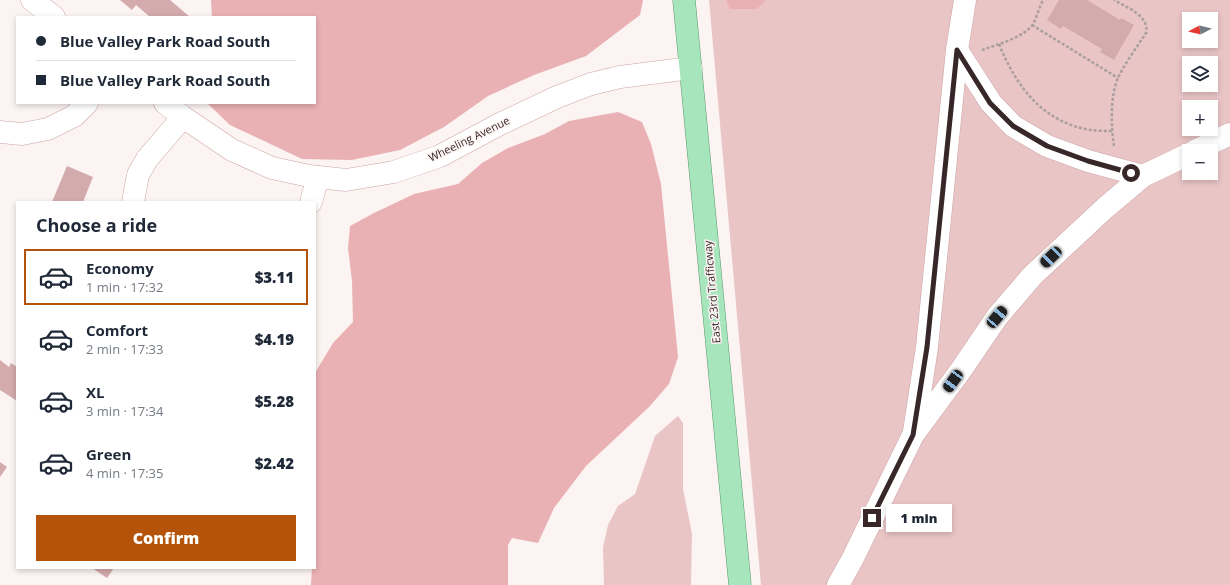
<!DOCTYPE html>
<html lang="en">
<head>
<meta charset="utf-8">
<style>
  :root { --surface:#fff; --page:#f6f6f7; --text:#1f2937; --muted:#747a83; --line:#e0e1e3; --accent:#b45309 }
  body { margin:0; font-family:"Open Sans",sans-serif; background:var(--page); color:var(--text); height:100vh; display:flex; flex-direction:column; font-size:15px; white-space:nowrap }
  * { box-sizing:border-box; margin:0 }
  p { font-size:13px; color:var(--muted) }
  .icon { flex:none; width:22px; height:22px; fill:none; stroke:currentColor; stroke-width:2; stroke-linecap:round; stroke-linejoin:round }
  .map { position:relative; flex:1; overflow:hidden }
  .sheet { position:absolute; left:16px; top:201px; width:300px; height:368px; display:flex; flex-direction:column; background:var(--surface); border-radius:0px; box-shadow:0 2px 6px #0003 }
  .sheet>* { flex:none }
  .hud { position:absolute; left:16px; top:16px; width:300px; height:88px; border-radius:0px; box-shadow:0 2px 6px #0003; display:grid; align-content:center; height:88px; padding:0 20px; background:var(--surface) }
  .needle { width:26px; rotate:263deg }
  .tools { position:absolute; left:1182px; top:12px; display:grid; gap:8px }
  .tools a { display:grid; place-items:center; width:36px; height:36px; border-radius:0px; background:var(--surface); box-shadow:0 2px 6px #0003; font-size:20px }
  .end { position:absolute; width:18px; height:18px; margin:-9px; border:5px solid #382728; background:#fff; box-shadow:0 0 0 2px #fff }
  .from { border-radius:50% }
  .bubble { position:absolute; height:28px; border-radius:0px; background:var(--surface); box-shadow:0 2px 6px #0003; font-size:13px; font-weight:800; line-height:28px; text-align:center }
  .car { position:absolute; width:12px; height:24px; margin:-12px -6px; border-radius:5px; box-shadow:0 0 3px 1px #0007; background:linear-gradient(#222 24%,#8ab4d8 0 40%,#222 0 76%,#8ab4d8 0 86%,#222 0) }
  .hud b { display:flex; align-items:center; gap:14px; height:38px; font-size:15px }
  .hud b+b { border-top:1px solid var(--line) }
  .hud i { width:10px; height:10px; background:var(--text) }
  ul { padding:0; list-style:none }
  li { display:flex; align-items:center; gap:12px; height:56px; margin:0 8px 6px; padding:0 12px; border:2px solid transparent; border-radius:0px }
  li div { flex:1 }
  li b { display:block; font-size:15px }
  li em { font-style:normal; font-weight:800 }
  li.active { border-color:var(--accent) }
  li>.icon { width:36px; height:36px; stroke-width:1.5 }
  h2 { padding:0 20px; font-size:18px; line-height:48px }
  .cta { display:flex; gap:8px; margin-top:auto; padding:8px 20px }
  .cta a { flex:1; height:46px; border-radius:0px; background:var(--accent); color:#fff; font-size:16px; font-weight:800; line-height:46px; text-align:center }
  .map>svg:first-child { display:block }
</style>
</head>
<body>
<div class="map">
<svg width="1230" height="585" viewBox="0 0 1230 585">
  <rect width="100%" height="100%" fill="#fcf3f3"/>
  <g fill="#eac5c6" fill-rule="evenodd">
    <path d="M709,0H1230V585H761ZM1189,19H1211V41H1189ZM1189,63H1211V85H1189ZM1189,107H1211V129H1189ZM1189,151H1211V173H1189Z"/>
    <path d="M678,416L683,423V489L692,534L691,585H604L603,547L608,525L618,506L635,494L655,436Z"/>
  </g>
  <g fill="#e9b1b3">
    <path d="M211,0H643L640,15L586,56L534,75L488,96L444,127L400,150L352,160L302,159L230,125L207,103H315V17H212Z"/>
    <path d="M726,0H766L757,9H730Z"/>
    <path d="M618,112L642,122L651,144L661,184L678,357L669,384L649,407L586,466L554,508L538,543L512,538L508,545V585H311L312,568H315V373L333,343L353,322L352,281L348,248L350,226L374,213L414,194L458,184L482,163L508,148L545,134L569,121Z"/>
  </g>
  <g fill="#d4abac">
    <path d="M120,0H170L190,17H150L136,5L132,10Z"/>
    <path d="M1059,0H1087L1120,20L1121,18L1134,25L1114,60L1100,52L1102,49L1063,26L1061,29L1047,20Z"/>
    <path d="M67,166L93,177L83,202H52Z"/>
    <path d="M0,360L9,367L11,363L17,367V401L0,390Z"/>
    <path d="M0,462L7,467L0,477Z"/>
    <path d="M92,568H114L107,578Z"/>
  </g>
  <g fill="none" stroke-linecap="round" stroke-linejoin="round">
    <g stroke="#cda4a5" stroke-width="23">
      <g id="minor">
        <path d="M32,0L54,17"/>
        <path d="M957,50L991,103L1013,126L1047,146L1088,161L1143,176"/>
        <path d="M165,103L183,117L232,150L272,168L309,176L346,180L394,172L440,156L500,124L557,97L591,84L620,77L691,68"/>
        <path d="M0,132L22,134L48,129L74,116L87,103"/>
        <path d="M1195,151L1230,134"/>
        <path d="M133,202L138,175L147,159L183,117"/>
        <path d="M311,202L318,177"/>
        <path d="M914,432L927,347L957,50L965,0"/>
        <path d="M838,585L852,560L913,435L961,370L997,317L1032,276L1105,208L1143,176L1189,154"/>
      </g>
    </g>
    <g stroke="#5a986c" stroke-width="23">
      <path id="major" d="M684,0L740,585"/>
    </g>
    <g stroke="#ab9e9f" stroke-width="2.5" stroke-dasharray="3 2" stroke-linecap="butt">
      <path d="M1032,25L1118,78"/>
      <path d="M999,44C1016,86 1043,123 1091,130C1098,131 1106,131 1113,131"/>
      <path d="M982,50C996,45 1025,37 1033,24C1037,17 1039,8 1043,0"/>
      <path d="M1114,146C1111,128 1110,95 1118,78C1125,63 1137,47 1146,33C1150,16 1126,7 1114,0"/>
    </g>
    <use href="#minor" stroke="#fff" stroke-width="22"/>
    <use href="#major" stroke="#a7e6bd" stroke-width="22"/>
  </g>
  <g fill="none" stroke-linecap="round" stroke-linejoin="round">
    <path stroke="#382728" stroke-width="5" d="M872,518L913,435L927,347L957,50L990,103L1013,126L1047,146L1088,161L1131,173"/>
  </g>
  <g text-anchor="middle" stroke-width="3" stroke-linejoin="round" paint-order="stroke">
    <g font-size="11" fill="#382728" stroke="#fcf3f3">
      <text transform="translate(469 139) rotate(-26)" y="4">Wheeling Avenue</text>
      <text transform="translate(712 292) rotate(-95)" y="4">East 23rd Trafficway</text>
    </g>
  </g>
</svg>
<div class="tools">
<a><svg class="needle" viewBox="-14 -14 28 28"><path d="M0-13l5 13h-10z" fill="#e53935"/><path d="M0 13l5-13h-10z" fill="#747a83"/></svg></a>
<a><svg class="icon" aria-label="layers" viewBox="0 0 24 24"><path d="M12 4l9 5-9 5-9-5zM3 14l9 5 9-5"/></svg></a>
<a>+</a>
<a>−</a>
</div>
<i class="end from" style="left:1131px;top:173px"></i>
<i class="end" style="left:872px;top:518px"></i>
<div class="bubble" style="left:886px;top:504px;width:66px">1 min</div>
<i class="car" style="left:1051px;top:257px;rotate:226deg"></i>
<i class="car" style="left:997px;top:317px;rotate:40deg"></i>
<i class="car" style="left:953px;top:381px;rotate:216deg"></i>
<div class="hud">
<b><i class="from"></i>Blue Valley Park Road South</b>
<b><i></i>Blue Valley Park Road South</b>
</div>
<section class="sheet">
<h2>Choose a ride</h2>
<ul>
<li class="active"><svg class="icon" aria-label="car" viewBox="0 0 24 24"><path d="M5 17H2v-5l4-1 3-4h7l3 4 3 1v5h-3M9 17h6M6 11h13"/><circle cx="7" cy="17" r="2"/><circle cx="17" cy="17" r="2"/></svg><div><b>Economy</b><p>1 min · 17:32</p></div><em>$3.11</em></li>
<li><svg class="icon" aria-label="car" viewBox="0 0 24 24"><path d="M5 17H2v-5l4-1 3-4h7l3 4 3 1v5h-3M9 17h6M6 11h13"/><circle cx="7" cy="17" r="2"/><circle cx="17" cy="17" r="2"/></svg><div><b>Comfort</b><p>2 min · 17:33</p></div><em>$4.19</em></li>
<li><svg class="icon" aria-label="car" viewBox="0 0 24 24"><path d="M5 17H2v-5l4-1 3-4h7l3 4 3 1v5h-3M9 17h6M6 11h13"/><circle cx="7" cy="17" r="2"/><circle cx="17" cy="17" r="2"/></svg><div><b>XL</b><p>3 min · 17:34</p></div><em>$5.28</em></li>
<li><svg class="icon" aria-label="car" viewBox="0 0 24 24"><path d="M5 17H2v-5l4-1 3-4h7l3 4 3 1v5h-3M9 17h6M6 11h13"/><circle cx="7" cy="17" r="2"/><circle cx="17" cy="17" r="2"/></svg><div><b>Green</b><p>4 min · 17:35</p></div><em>$2.42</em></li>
</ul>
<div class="cta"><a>Confirm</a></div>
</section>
</div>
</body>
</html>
